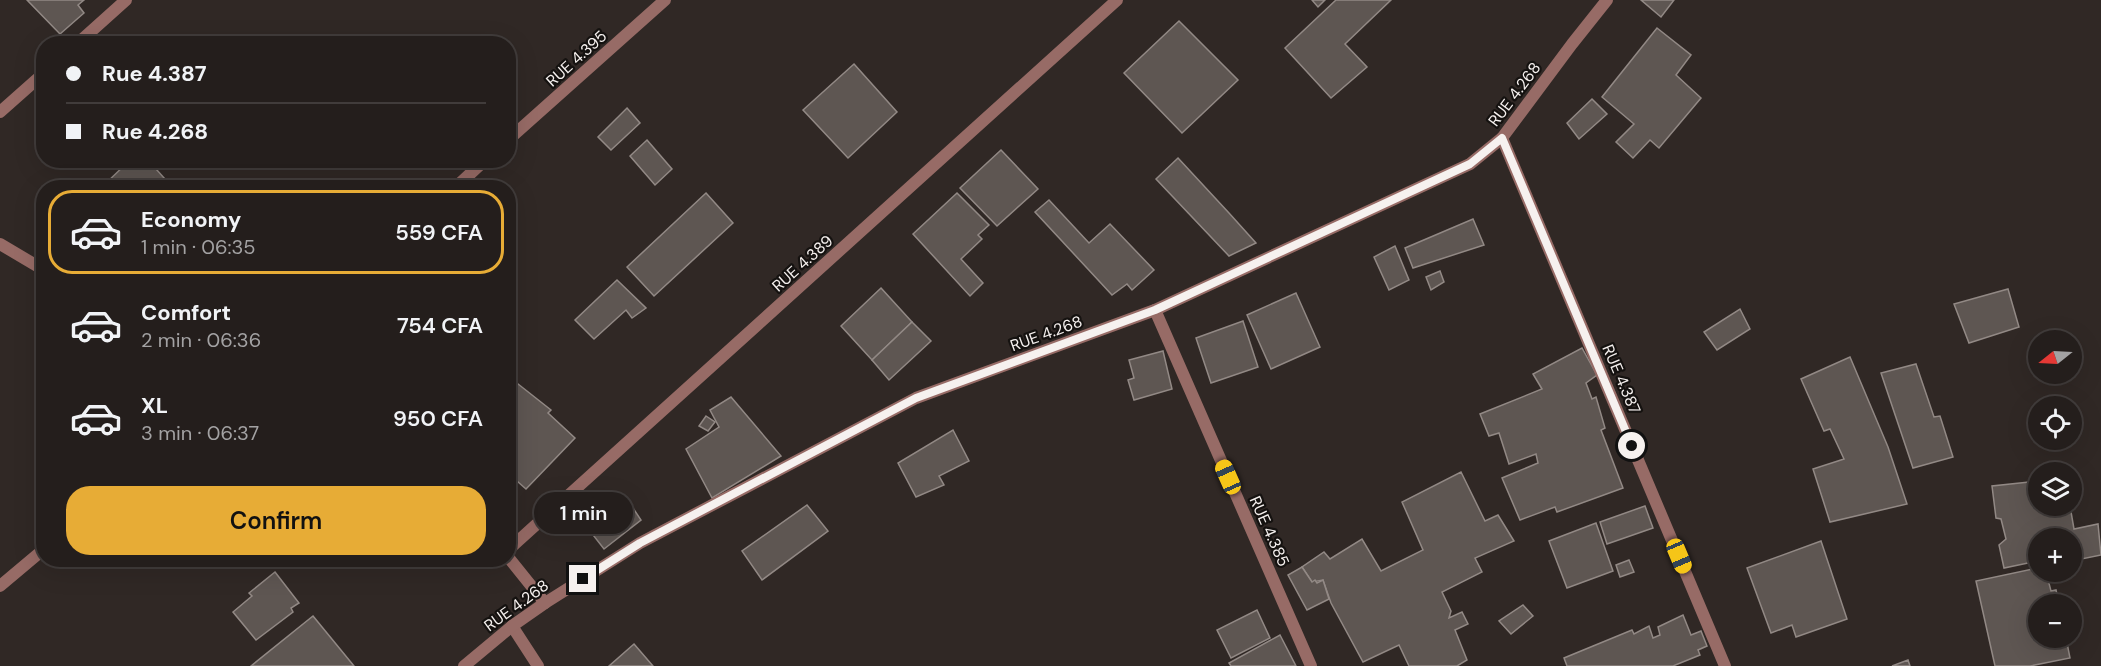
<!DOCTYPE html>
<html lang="en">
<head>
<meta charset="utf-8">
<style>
  :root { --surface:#241e1c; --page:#302b29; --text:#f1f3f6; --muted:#a3a2a3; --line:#413c3b; --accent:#e7ac36 }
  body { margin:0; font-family:"DM Sans",sans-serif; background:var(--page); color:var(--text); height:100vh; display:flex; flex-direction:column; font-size:22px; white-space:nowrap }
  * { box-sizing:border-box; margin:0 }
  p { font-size:20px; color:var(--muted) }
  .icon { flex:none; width:33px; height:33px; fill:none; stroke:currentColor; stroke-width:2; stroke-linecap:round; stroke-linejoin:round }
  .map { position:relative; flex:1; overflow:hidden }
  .side { position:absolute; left:36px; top:180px; width:480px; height:387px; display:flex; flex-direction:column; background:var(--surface); border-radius:24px; box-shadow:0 6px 24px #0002,0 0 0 2px var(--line) }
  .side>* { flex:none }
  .hud { position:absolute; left:36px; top:36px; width:480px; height:132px; border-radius:24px; box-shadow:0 6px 24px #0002,0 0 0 2px var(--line); display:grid; align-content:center; height:132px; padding:0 30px; background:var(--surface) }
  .needle { width:39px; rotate:252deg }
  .fabs { position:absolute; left:2028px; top:330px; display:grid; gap:12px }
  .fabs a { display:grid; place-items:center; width:54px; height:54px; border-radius:50%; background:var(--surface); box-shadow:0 6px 24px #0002,0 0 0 2px var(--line); font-size:30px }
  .end { position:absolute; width:27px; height:27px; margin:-14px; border:8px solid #f6f1ef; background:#111; box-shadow:0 0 0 3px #111 }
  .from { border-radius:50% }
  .bubble { position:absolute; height:42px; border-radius:21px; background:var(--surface); box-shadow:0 6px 24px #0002,0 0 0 2px var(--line); font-size:20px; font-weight:600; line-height:42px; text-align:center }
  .car { position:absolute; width:18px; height:36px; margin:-18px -9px; border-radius:8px; box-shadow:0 0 4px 2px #0007; background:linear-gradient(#f5c518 24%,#345 0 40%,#f5c518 0 76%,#345 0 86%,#f5c518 0) }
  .hud b { display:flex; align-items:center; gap:21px; height:57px; font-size:22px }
  .hud b+b { border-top:2px solid var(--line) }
  .hud i { width:15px; height:15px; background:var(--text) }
  ul { padding:10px 0 0; list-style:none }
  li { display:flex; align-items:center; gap:18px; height:84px; margin:0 12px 9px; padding:0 18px; border:3px solid transparent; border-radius:24px }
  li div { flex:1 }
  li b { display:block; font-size:22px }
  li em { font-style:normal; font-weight:600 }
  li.on { border-color:var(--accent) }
  li>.icon { width:54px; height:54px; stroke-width:1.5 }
  .cta { display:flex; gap:12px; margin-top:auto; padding:12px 30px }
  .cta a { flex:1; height:69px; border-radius:24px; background:var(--accent); color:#111; font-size:24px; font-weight:600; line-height:69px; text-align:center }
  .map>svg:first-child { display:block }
</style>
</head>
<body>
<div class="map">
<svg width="2101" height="666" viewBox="0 0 2101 666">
  <rect width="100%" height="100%" fill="#302825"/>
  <g fill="#5e5652" stroke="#928985" stroke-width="1.5">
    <path d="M27,0H84L78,5L84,13L60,34Z"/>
    <path d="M1312,0H1325L1318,7Z"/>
    <path d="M1336,0H1391L1345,44L1367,67L1331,98L1285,48Z"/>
    <path d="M1641,0H1674L1661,17Z"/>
    <path d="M1179,21L1238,80L1182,133L1124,73Z"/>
    <path d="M1657,28L1691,55L1676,75L1701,98L1659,148L1650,140L1633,158L1616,142L1634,124L1602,97Z"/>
    <path d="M854,64L897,112L848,158L803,110Z"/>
    <path d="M1592,99L1607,114L1579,139L1567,123Z"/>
    <path d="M627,108L640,123L611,150L598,137Z"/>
    <path d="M647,140L672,169L655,185L630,156Z"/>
    <path d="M1001,150L1038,189L997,226L960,188Z"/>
    <path d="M1178,158L1229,213L1256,243L1229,256L1156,179Z"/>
    <path d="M130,160H148L173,188H101Z"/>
    <path d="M706,193L733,223L654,296L627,267Z"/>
    <path d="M957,193L989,225L978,235L982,239L961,259L983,283L970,296L913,234Z"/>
    <path d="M1049,200L1089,243L1110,224L1154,270L1132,290L1127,284L1112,295L1035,212Z"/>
    <path d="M1473,219L1484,245L1413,268L1405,248Z"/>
    <path d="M1395,246L1409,280L1389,290L1374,257Z"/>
    <path d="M1440,271L1444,282L1431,290L1426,277Z"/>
    <path d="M617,280L646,308L632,318L626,310L594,339L575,320Z"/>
    <path d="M881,288L912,322L872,360L841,326Z"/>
    <path d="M2008,289L2019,327L1969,343L1954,304Z"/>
    <path d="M1296,293L1320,347L1271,369L1247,315Z"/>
    <path d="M1740,309L1750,329L1717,350L1704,332Z"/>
    <path d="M1243,321L1258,367L1211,383L1196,338Z"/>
    <path d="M912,322L931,341L889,380L872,360Z"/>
    <path d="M1582,348L1597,375L1586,383L1592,399L1596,397L1605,428L1601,430L1623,488L1557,512L1555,507L1520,520L1502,478L1538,463L1536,454L1509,464L1499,433L1489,436L1480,414L1542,389L1533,374Z"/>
    <path d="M1163,351L1172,389L1134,400L1128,380L1134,378L1129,360Z"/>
    <path d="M1850,357L1888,447L1907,504L1830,522L1813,469L1844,459L1830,429L1824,431L1801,379Z"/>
    <path d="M1916,364L1934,417L1940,416L1953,457L1913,468L1881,373Z"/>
    <path d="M513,380L551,410L548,413L575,438L526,489L508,473V385Z"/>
    <path d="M731,397L781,456L712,498L686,449L719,427L710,410Z"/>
    <path d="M706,416L715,422L708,431L699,426Z"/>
    <path d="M953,430L969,461L939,476L944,485L916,497L898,463Z"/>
    <path d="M1461,472L1485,521L1498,515L1514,541L1475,558L1482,572L1442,592L1451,611L1449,618L1462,612L1468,624L1455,630L1467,660L1457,666H1409L1399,645L1363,662L1331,603L1323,580L1312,582L1302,567L1324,552L1330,559L1362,539L1381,571L1423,550L1402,502Z"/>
    <path d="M2038,481V506H2070L2074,529L2098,524L2101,555L2081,559V564L2072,565V538H2038V561L2004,568L1999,545L2006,539L2001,519L1996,518L1992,486Z"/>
    <path d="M625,496L641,520L604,549L586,526Z"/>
    <path d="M807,505L828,531L762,580L742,551Z"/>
    <path d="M1645,506L1653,528L1607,544L1600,522Z"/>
    <path d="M1596,523L1613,571L1567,588L1549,541Z"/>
    <path d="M1821,541L1847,619L1796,637L1792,625L1771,633L1747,568Z"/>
    <path d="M1629,560L1634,572L1620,577L1616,565Z"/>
    <path d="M1302,567L1312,582L1315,580L1317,583L1323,580L1329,599L1307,610L1288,575Z"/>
    <path d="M2038,568V572H2046L2051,591L2056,590L2059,604H2038V638H2066L2070,658L2030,666H1995L1976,581Z"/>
    <path d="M275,572L299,603L291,608L293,612L256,640L233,612L252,596L249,593Z"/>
    <path d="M1523,605L1533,616L1511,634L1499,621Z"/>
    <path d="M1257,610L1270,638L1231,658L1217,630Z"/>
    <path d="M1683,615L1691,635L1701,631L1707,646L1698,650L1700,655L1673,666H1567L1564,658L1632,630L1634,634L1649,626L1653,638L1660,635L1658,627Z"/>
    <path d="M313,616L354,666H251Z"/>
    <path d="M1280,635L1296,666H1231L1229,663Z"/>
    <path d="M634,644L653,666H609Z"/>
    <path d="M1908,660L1910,666H1892Z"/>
  </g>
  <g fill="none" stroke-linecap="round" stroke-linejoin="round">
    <g stroke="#976b66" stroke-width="12">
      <path d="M77,44L126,0"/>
      <path d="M0,112L44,73"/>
      <path d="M1502,138L1725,666"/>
      <path d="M508,140L665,0"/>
      <path d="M455,188L485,160"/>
      <path d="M0,244L44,270"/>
      <path d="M1155,310L1311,666"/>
      <path d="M508,550L1117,0"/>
      <path d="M508,557L545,603"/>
      <path d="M0,586L44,549"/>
      <path d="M512,626L538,666"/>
      <path d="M464,666L512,626L545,603L640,543L916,398L1155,310L1470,164L1502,138L1572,44L1607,0"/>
    </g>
  </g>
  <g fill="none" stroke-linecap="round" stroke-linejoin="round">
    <path stroke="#f6f1ef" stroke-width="8" d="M583,579L640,543L916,398L1155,310L1470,164L1502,138L1632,446"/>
  </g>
  <g text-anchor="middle" stroke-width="4.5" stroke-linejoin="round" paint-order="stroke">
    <g font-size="16" fill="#f6f1ef" stroke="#151210">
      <text transform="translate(576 58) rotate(-42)" y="6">RUE 4.395</text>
      <text transform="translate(1514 94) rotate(-53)" y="6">RUE 4.268</text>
      <text transform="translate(802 263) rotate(-42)" y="6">RUE 4.389</text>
      <text transform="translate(1046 333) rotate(-20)" y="6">RUE 4.268</text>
      <text transform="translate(1622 379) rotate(67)" y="6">RUE 4.387</text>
      <text transform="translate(1270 531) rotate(66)" y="6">RUE 4.385</text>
      <text transform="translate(516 605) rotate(-36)" y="6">RUE 4.268</text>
    </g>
  </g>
</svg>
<div class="fabs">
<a><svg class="needle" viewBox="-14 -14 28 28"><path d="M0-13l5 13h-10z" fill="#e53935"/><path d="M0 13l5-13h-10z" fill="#a3a2a3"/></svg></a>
<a><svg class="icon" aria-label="locate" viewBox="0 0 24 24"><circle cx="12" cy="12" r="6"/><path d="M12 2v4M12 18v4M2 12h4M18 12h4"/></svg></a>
<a><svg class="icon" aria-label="layers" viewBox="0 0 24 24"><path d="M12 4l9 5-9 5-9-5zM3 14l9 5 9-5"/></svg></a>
<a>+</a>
<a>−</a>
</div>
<i class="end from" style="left:1632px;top:446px"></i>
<i class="end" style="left:583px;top:579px"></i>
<div class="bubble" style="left:534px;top:492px;width:99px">1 min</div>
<i class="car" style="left:1228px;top:477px;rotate:336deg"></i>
<i class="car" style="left:1679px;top:556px;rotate:157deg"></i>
<div class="hud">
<b><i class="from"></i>Rue 4.387</b>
<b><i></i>Rue 4.268</b>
</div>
<section class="side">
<ul>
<li class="on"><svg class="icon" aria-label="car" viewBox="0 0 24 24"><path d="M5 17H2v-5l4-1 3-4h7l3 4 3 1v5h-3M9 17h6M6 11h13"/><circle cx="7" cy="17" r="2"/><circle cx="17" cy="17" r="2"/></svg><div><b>Economy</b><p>1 min · 06:35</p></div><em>559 CFA</em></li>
<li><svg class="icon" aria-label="car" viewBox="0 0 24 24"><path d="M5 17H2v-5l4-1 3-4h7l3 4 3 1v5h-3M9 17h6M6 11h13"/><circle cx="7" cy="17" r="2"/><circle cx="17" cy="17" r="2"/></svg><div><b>Comfort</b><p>2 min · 06:36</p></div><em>754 CFA</em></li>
<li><svg class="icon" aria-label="car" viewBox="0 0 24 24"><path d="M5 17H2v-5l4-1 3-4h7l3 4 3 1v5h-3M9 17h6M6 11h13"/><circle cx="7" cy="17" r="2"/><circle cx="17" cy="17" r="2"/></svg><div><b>XL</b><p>3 min · 06:37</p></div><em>950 CFA</em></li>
</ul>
<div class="cta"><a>Confirm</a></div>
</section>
</div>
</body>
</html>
